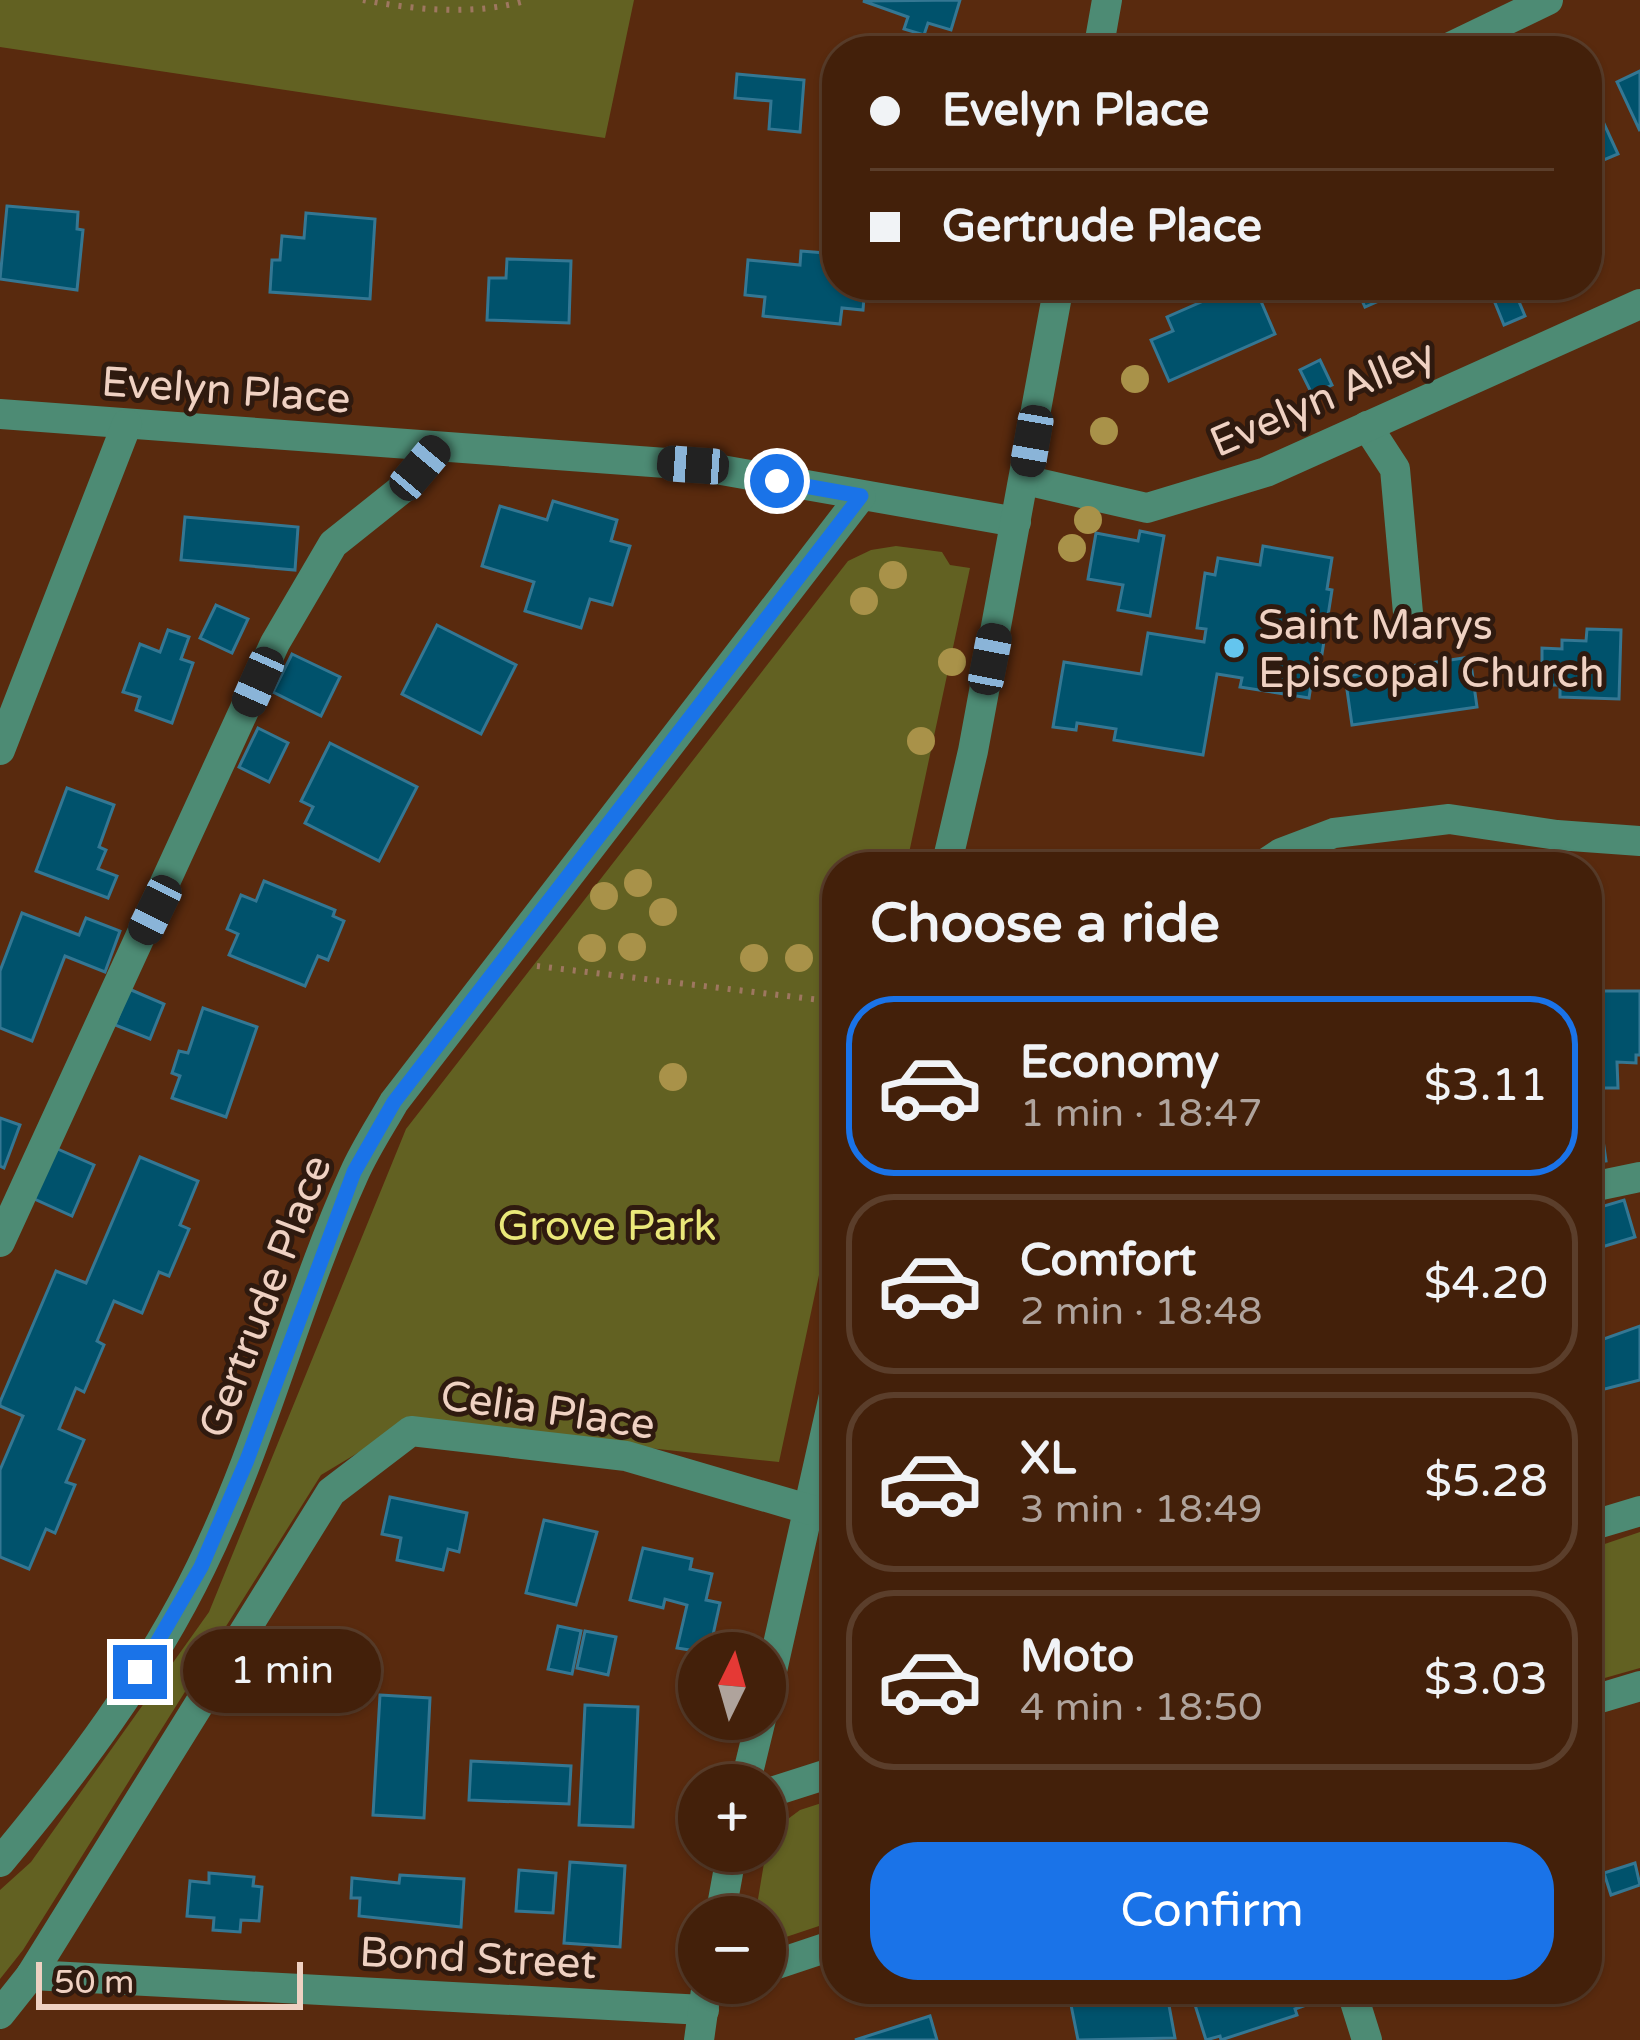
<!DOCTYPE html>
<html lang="en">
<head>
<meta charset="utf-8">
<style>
  :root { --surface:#43200a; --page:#4a2813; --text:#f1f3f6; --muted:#afa39c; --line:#5b3e2b; --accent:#1a73e8 }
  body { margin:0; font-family:"Varela Round",sans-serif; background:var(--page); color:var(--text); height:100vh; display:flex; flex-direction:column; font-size:45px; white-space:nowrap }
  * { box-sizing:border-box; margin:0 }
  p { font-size:39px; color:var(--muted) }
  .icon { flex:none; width:66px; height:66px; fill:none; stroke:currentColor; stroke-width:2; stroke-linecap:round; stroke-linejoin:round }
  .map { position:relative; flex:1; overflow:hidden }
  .details { position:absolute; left:822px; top:852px; width:780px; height:1152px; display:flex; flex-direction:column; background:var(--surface); border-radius:48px; box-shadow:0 3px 9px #0004,0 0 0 3px var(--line) }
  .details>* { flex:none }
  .banner { position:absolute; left:822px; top:36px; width:780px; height:264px; border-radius:48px; box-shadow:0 3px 9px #0004,0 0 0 3px var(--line); display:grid; align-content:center; height:264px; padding:0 48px; background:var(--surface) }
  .needle { width:78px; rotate:5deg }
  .tools { position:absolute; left:678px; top:1632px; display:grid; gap:24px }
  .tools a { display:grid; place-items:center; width:108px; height:108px; border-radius:50%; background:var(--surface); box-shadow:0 3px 9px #0004,0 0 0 3px var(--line); font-size:60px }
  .scale { position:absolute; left:36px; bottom:30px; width:267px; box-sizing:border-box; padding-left:12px; border:6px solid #efd1c2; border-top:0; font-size:33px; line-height:42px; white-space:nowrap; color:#efd1c2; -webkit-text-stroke:9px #2f1a0f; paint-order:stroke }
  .end { position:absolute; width:54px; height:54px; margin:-27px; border:15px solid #1a73e8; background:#fff; box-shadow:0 0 0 6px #fff }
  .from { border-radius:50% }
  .bubble { position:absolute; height:84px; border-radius:42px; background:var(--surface); box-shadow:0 3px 9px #0004,0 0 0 3px var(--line); font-size:39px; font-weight:600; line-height:84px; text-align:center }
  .car { position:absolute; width:36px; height:72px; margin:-36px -18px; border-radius:15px; box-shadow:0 0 9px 3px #0007; background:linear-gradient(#222 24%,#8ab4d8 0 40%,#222 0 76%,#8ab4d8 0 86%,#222 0) }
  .banner b { display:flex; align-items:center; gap:42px; height:114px; font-size:45px }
  .banner b+b { border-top:3px solid var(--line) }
  .banner i { width:30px; height:30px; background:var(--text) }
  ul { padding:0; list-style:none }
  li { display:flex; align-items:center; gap:36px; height:180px; margin:0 24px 18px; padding:0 24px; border:6px solid var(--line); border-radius:48px }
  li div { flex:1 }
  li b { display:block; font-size:45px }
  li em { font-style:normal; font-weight:600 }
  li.on { border-color:var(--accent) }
  li>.icon { width:108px; height:108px; stroke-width:1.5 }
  h2 { padding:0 48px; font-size:54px; line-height:144px }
  .primary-button { display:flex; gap:24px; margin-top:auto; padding:24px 48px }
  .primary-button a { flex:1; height:138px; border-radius:48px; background:var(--accent); color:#fff; font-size:48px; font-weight:600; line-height:138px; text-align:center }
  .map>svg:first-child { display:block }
</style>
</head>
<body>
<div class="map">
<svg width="1640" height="2040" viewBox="0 0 1640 2040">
  <rect width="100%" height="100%" fill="#592a0e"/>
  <g fill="#626122">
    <path d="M0,0H634L605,138L0,47Z"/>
    <path d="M896,546L942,552L950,565L970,568L906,867H837V1191L779,1462L409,1422L321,1475L23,1950L0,1979V1890L31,1862L209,1612L406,1129L848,561L871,550Z"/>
    <path d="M1640,1532V1668L1587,1683V1550Z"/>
    <path d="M837,1798V1920L765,1944V1917H755L769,1833L800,1810Z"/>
  </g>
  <g fill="#00526c" stroke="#347793" stroke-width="3">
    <path d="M960,0L951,30L928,23L924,35L904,29L908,17L863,1Z"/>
    <path d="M1640,71V131L1617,82Z"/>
    <path d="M737,74L804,80L800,132L769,129L771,101L735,98Z"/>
    <path d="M1588,89L1618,154L1587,167V90Z"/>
    <path d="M7,206L78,212L77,229L83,230L77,290L0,279Z"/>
    <path d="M306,213L375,219L370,299L270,292L272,260H280L282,236L304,238Z"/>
    <path d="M801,251L837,254V285H865L863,310L842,308L840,324L763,316L765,297L745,295L748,260L800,265Z"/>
    <path d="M507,259L571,261L569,323L487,320L489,278H506Z"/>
    <path d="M1240,285H1254L1275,334L1169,381L1151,340L1173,331L1167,317Z"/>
    <path d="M1355,285H1415L1365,307Z"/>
    <path d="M1496,285H1512L1525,316L1504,325L1489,288Z"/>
    <path d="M1320,360L1332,385L1312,394L1300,370Z"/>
    <path d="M553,501L617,520L611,541L630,546L612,605L590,599L581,628L525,611L534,582L482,566L500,506L547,520Z"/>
    <path d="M185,517L298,527L295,570L181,560Z"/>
    <path d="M1140,531L1164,536L1150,616L1118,610L1123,585L1088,579L1096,533L1138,541Z"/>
    <path d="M1263,546L1332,558L1327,589L1332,590L1322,654L1316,653L1309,698L1240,687L1242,678L1217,674L1203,755L1114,740L1116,729L1077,723L1076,730L1053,727L1064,662L1141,674L1148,633L1204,642L1206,629L1197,628L1205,573L1215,575L1218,558L1260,565Z"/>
    <path d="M216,605L248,619L232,653L200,638Z"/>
    <path d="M437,625L516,665L481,734L402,694Z"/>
    <path d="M1587,629L1621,630L1619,699L1560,697V685H1542V648L1562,649V640L1586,641Z"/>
    <path d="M168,630L189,637L181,659L193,663L172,723L136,710L140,697L123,692L140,644L160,652Z"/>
    <path d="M292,654L340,677L321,716L273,692Z"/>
    <path d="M1470,657L1477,707L1352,725L1345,676Z"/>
    <path d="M258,728L288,743L269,782L239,767Z"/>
    <path d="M330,743L417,787L379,861L305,823L313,807L301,801Z"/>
    <path d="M67,788L114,805L99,847L106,850L98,869L117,876L108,898L36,871Z"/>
    <path d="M264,881L335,910L333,916L344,921L328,960L318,956L305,986L229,955L238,934L227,929L241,895L256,901Z"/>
    <path d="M22,913L79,935L86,918L120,931L105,972L65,956L32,1041L0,1028V971Z"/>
    <path d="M129,989L164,1004L150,1039L115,1025Z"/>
    <path d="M1587,991H1640V1055H1636V1063L1617,1062L1618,1088H1587Z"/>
    <path d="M203,1008L257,1027L226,1117L172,1098L180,1076L172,1073L179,1051L188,1053Z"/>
    <path d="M1599,1112L1606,1161L1587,1163V1114Z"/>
    <path d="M0,1118L20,1125L4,1168L0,1166Z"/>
    <path d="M53,1147L94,1165L72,1216L30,1197Z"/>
    <path d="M140,1157L198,1181L180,1225L189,1229L169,1276L159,1272L142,1313L114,1301L97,1341L104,1345L84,1392L76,1388L59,1429L84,1440L66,1482L75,1485L55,1533L46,1529L29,1569L0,1557V1470L23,1416L0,1406V1402L56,1271L86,1283Z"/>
    <path d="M1624,1200L1635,1237L1595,1249L1587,1211Z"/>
    <path d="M1640,1326V1380L1601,1390L1587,1345Z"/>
    <path d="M390,1497L467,1513L459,1552L448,1549L443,1570L397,1560L401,1538L382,1534Z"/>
    <path d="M544,1520L597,1532L576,1605L526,1593Z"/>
    <path d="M643,1548L692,1559L690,1569L712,1574L706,1600L720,1603L709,1653L677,1648L687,1605L665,1599L663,1608L630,1600Z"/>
    <path d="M558,1626L581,1631L572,1674L548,1669Z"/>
    <path d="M585,1631L616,1637L608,1675L577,1668Z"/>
    <path d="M380,1695L430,1698L424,1818L373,1815Z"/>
    <path d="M585,1705L638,1707L633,1827L579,1825Z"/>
    <path d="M471,1761L571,1766L569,1804L469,1800Z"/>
    <path d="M570,1862L625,1866L620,1947L564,1943Z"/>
    <path d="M1635,1863L1640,1885L1611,1895L1604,1873Z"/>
    <path d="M519,1870L556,1873L553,1913L516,1911Z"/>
    <path d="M209,1873L254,1877L253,1886L262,1887L259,1921L241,1920L240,1932L213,1930L214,1918L187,1916L190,1881L209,1883Z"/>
    <path d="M400,1875L464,1879L461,1927L359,1916L360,1898H351L352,1878L399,1883Z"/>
    <path d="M1131,1989H1166L1175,2038L1078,2040L1071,2005L1082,2003L1081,1999Z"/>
    <path d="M1190,1989H1300L1306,2005L1295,2009L1297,2015L1221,2040L1220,2036L1206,2040Z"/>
    <path d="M930,2016L937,2040H855Z"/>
  </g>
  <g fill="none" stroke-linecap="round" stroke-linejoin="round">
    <g stroke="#9e7760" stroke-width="6" stroke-dasharray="3 9" stroke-linecap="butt">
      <path d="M363,0C415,10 476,16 528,0"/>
      <path d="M537,966L837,1002"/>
    </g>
    <g stroke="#4d8b74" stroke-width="30">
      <path d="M1098,51L1107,0"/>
      <path d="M1442,51L1548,0"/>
      <path d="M0,414L693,465L1016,522"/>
      <path d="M1367,426L1395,469L1409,624"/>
      <path d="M1025,480L1147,508L1266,472L1640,304"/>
      <path d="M0,750L127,424"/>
      <path d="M946,867L973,751L1059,285"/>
      <path d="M1260,867L1281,853L1334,833L1449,819L1557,835L1640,841"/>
      <path d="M1587,1188L1640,1177"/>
      <path d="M0,1242L275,643L333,544L402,489L437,447"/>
      <path d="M1587,1527L1640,1511"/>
      <path d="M765,1702L837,1382"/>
      <path d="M1587,1702L1640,1686"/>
      <path d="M745,1785L761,1719"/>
      <path d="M765,1794L837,1771"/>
      <path d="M0,1862C76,1771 149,1674 201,1567C263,1441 296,1302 354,1174C365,1149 381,1125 394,1102L861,496"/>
      <path d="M720,1917L732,1851"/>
      <path d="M765,1968L837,1944"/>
      <path d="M31,1975L704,2010"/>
      <path d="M1351,1989L1367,2040"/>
      <path d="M0,2014L31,1975L331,1492L411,1431L626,1456L811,1510"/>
      <path d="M699,2040L707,1983"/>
    </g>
  </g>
  <g fill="#a99249">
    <circle cx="1135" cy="379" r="14"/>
    <circle cx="1104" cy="431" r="14"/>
    <circle cx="1088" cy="520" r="14"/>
    <circle cx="1072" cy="548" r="14"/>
    <circle cx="893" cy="575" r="14"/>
    <circle cx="864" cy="601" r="14"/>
    <circle cx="952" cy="662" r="14"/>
    <circle cx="921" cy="741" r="14"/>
    <circle cx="638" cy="883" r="14"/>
    <circle cx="604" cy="896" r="14"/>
    <circle cx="663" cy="912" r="14"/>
    <circle cx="632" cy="947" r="14"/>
    <circle cx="592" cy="948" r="14"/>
    <circle cx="754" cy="958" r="14"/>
    <circle cx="799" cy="958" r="14"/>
    <circle cx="673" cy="1077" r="14"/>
  </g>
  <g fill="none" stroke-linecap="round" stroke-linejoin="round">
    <path stroke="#1a73e8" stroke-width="15" d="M140,1672L201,1567L247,1460L354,1172L394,1102L861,496L777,481"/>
  </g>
  <circle fill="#64c5ee" stroke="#2f1a0f" stroke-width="4.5" cx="1234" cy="648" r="12"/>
  <g text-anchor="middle" stroke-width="10" stroke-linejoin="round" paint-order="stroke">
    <g font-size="42" fill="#efd1c2" stroke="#2f1a0f">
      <text transform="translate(226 389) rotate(4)" y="15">Evelyn Place</text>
      <text transform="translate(1322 397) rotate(-23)" y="15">Evelyn Alley</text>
      <text transform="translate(264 1296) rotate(-69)" y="15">Gertrude Place</text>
      <text transform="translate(548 1409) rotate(8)" y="15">Celia Place</text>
      <text transform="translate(478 1957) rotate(3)" y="15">Bond Street</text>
    </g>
    <g font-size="42" fill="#efd1c2" stroke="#2f1a0f" text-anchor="start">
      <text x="1258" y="639">Saint Marys<tspan x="1258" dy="48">Episcopal Church</tspan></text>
    </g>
    <g font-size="42" fill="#eae879" stroke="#2f1a0f">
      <text x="607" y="1240">Grove Park</text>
    </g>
  </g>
</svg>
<div class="tools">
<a><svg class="needle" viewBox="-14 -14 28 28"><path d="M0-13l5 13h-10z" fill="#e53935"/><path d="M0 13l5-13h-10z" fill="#afa39c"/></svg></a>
<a>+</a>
<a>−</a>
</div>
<div class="scale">50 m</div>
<i class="end from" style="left:777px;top:481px"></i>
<i class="end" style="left:140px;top:1672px"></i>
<div class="bubble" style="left:183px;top:1629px;width:198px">1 min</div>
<i class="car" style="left:1032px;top:441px;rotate:190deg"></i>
<i class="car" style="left:693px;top:465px;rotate:274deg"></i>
<i class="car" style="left:420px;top:468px;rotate:40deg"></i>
<i class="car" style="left:990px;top:659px;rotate:11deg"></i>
<i class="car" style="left:258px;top:682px;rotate:204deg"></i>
<i class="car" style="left:155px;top:910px;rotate:206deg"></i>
<div class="banner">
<b><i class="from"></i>Evelyn Place</b>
<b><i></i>Gertrude Place</b>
</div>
<section class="details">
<h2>Choose a ride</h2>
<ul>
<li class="on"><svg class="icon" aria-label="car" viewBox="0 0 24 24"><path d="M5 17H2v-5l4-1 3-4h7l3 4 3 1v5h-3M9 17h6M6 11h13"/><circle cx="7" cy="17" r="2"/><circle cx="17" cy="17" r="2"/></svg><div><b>Economy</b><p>1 min · 18:47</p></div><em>$3.11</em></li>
<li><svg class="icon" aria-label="car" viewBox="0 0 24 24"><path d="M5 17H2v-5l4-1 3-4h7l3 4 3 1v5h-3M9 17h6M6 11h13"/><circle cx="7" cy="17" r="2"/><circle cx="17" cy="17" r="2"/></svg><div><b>Comfort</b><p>2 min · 18:48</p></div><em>$4.20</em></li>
<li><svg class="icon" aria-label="car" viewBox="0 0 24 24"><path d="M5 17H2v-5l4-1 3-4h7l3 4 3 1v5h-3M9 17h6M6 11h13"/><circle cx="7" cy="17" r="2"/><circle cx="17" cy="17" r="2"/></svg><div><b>XL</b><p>3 min · 18:49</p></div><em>$5.28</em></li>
<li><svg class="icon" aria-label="car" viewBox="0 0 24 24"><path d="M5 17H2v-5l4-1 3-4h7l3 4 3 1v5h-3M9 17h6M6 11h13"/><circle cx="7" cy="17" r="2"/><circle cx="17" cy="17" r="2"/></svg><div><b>Moto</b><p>4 min · 18:50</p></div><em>$3.03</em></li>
</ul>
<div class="primary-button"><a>Confirm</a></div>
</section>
</div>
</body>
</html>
